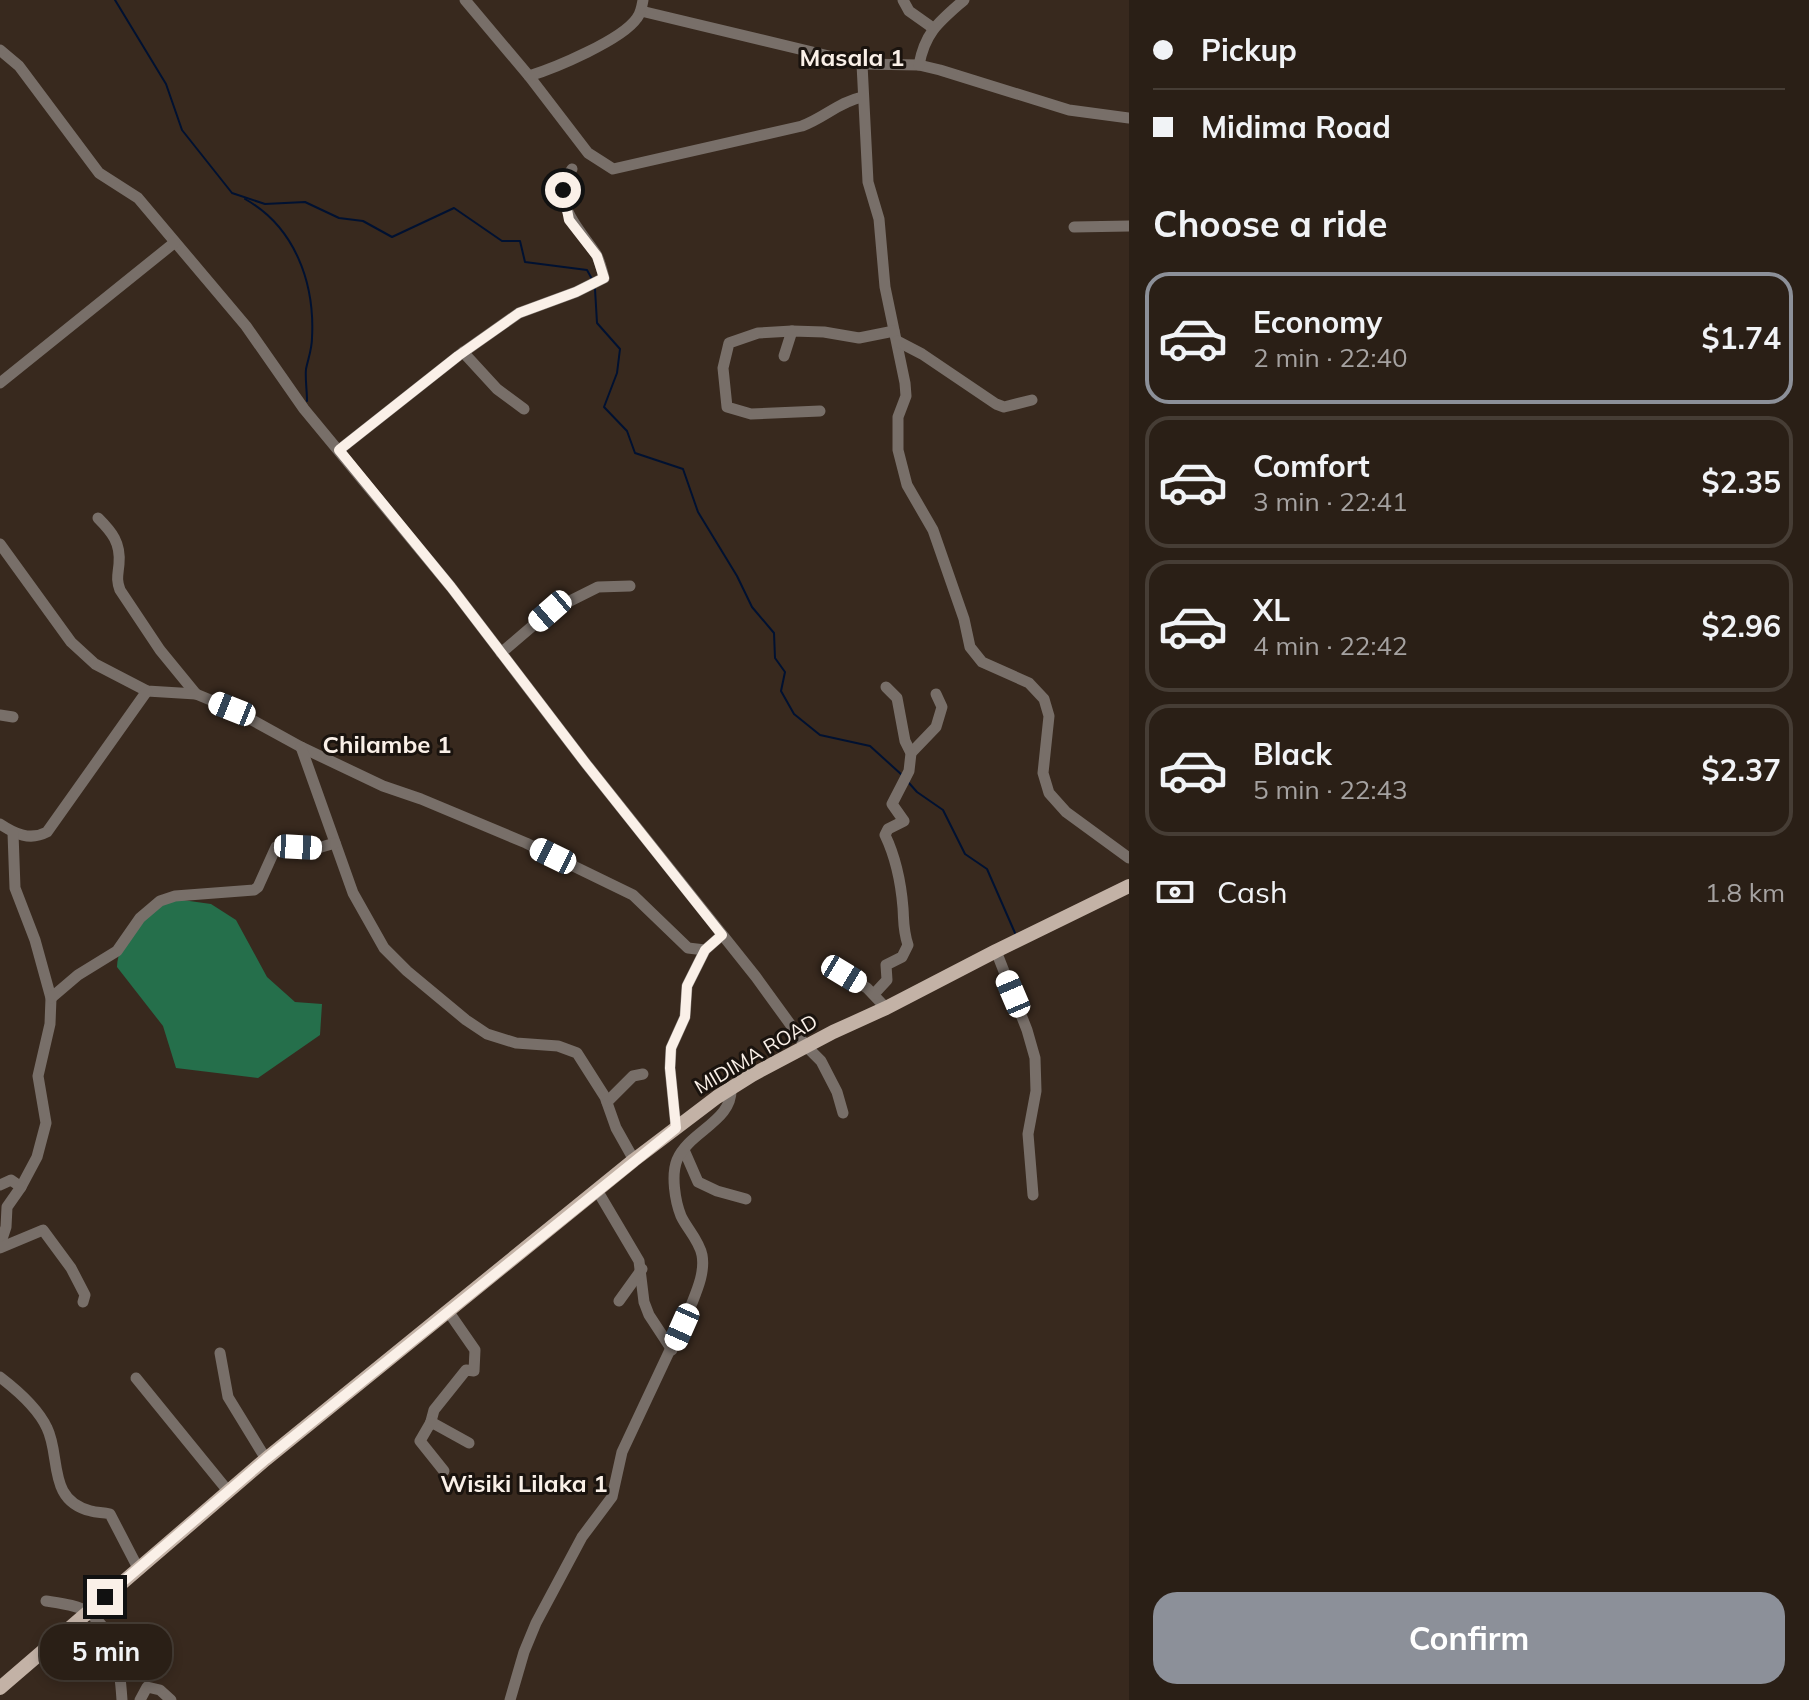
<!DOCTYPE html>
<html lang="en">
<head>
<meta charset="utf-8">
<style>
  :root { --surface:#2a1f16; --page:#362c23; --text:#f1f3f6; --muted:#a5a2a1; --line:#463d35; --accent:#8c9099 }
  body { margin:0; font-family:Mulish,sans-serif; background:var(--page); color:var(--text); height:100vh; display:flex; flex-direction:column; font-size:30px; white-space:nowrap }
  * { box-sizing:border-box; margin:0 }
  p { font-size:26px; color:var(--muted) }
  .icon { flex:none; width:44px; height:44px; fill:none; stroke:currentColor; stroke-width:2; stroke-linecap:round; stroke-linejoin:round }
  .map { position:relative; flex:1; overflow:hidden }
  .side { display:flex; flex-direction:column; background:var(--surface); width:680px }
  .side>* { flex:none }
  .hud { display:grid; align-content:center; height:176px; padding:0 24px; background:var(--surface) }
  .end { position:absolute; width:36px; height:36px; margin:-18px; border:10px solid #faf0e8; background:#111; box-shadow:0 0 0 4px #111 }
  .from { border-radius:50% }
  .bubble { position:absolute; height:56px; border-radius:24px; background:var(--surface); box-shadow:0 4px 12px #0003,0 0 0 2px var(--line); font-size:26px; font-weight:700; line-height:56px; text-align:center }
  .car { position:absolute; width:24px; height:48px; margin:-24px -12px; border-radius:10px; box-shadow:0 0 6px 2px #0007; background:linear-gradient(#fff 24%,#345 0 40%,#fff 0 76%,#345 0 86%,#fff 0) }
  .hud b { display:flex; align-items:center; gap:28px; height:76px; font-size:30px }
  .hud b+b { border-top:2px solid var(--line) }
  .hud i { width:20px; height:20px; background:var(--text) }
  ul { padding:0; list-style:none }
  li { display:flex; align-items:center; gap:24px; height:132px; margin:0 16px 12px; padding:0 8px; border:4px solid var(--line); border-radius:24px }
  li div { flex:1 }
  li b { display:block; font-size:30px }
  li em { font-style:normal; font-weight:700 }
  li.selected { border-color:var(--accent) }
  li>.icon { width:72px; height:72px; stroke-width:1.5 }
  h2 { padding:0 24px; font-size:36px; line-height:96px }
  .pay { display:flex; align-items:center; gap:20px; height:88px; padding:0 24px; font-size:30px }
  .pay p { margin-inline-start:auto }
  .button { display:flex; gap:16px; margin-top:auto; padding:16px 24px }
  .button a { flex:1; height:92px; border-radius:24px; background:var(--accent); color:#fff; font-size:32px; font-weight:700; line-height:92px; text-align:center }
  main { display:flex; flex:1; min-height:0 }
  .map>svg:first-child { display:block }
</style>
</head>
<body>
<main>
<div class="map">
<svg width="1129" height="1700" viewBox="0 0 1129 1700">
  <rect width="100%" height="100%" fill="#38291e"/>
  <path fill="#256f4b" d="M168,898L211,904L236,920L267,977L295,1002L322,1004L320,1035L258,1078L176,1068L163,1026L117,967C118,938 146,915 168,898Z"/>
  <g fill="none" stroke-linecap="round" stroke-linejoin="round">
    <g stroke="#001131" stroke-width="2">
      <path d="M115,0L166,84L182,130L232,193L265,204L305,202L339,218L363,221L392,237L454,208L502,241H520L525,262L587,270L592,279"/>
      <path d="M245,199C295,227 315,283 312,338C312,349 308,359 306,369C305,379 307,390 307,401"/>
      <path d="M595,289L597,323L620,349L617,373L604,407L627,431L635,453L683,469L698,512L737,576L752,607L774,633L775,658L785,672L781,691L794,714L820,735L870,746L902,775"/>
      <path d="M909,783L917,792L943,810L965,854L987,869L1015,933"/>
    </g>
    <g stroke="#786f69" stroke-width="11">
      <path d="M465,0L529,76L588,153L613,169L802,126C824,118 839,102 862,97"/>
      <path d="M903,0L909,11L933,28"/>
      <path d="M641,11L862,64L919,65L940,70L1069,110L1129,118"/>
      <path d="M0,50L19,66L99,173L138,198L246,326L304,409L451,587L587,765L756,977L806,1046L821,1061L837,1092L843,1113"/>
      <path d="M862,64L868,182L879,219L885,287L905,383L906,396L898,417V450L907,485L933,530L964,619L970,647L982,662L1029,683L1044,699L1049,716L1043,773L1049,793L1066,812L1129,858"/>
      <path d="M919,65C925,32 939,22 964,0"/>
      <path d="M529,76C555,68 622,40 637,18C641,13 642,6 643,0"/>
      <path d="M1074,227L1129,226"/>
      <path d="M792,331L758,333L729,343L723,368L727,407L751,414L820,411"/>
      <path d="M897,341L922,354L996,404L1004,407L1032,400"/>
      <path d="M463,352L497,389L524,409"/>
      <path d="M784,356L792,331L824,332L859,338L894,331"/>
      <path d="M0,383L174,243"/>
      <path d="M339,450L458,356L519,313L576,292L604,278C602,270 600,261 596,254C580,229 548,201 572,169"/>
      <path d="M98,518C112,532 121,543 119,564C118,575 116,579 120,590L160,650L196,694"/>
      <path d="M0,544L71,642L95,664L147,691L196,694L232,709L301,747L383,786L421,799L526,843L633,895L688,948L705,950"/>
      <path d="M501,653L550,611L598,587L630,586"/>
      <path d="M0,715L13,717"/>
      <path d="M301,747L353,893L384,948L407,971L466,1020L487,1034L516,1043L558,1046L577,1053L605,1097L616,1128L634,1160"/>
      <path d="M911,753L936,727L942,707L936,694"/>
      <path d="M0,824C15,834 30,841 47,832L147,691"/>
      <path d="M13,833L15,888L35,940L51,998L50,1024L38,1076L46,1123L37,1157L21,1187"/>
      <path d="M996,951L1027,1030L1035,1058L1036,1091L1028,1134L1033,1195"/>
      <path d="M829,965L867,988L886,1008"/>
      <path d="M874,994L887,980L886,965L902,957L908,945C903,930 904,923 903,908C901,883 896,858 885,835L888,829L904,821L892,804L909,771L911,753L905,741L897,698L886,687"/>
      <path d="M51,998L78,975L117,951L140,918L160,901L175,896L254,890L258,887L276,847L318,848L335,843"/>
      <path d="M607,1102L633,1076L643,1074"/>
      <path d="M676,1128L670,1068L671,1048L685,1017L687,986L705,950L722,935"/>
      <path d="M684,1150L698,1182L717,1191L746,1199"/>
      <path d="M0,1185L11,1180L21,1187L7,1207L6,1227L0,1245"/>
      <path d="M597,1190L639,1261L644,1302L649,1315L672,1350"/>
      <path d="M0,1248L43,1230L71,1268L85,1295L83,1302"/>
      <path d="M619,1301L642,1269"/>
      <path d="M220,1353L228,1397L266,1459"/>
      <path d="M0,1377C17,1390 38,1408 47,1428C61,1456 47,1501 91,1511C97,1513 103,1512 110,1514L138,1568"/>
      <path d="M136,1378L228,1491"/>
      <path d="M430,1425L434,1410L466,1370L474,1371L475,1350L448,1311"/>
      <path d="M444,1471L420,1441L431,1422L469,1443"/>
      <path d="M46,1601C59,1603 79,1605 89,1613C117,1634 120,1669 122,1700"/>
      <path d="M140,1700L147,1687L160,1690L171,1700"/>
      <path d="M510,1700L524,1652L536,1623L582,1537L612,1497L622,1452L692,1303C698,1288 705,1271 702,1255C699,1240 687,1229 681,1216C675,1201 671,1175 677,1160C689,1131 734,1121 731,1087"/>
    </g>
    <path stroke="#c3b2a6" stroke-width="14" d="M0,1688L266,1459L634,1160L717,1097L752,1075L833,1032L886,1008L996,951L1129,886"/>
  </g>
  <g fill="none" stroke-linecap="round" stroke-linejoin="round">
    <path stroke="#faf0e8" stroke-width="10" d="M105,1597L266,1459L676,1128L670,1068L671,1048L685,1017L687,986L705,950L722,935L587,765L451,587L339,450L458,356L519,313L576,292L604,278L597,256L569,220L563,190"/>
  </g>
  <g text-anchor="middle" stroke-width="6" stroke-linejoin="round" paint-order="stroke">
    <g font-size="20" fill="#faf0e8" stroke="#1a130e">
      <text transform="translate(756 1054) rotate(-30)" y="7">MIDIMA ROAD</text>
    </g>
    <g font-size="24" font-weight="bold" fill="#faf0e8" stroke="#1a130e">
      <text x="852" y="66">Masala 1</text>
      <text x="387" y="753">Chilambe 1</text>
      <text x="524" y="1492">Wisiki Lilaka 1</text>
    </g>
  </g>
</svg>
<i class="end from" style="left:563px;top:190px"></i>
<i class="end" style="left:105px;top:1597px"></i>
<div class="bubble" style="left:40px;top:1624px;width:132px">5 min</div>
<i class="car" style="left:550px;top:611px;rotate:229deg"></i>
<i class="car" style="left:232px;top:709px;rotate:292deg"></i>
<i class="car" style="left:298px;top:847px;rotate:93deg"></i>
<i class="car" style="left:553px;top:856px;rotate:296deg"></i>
<i class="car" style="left:844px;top:974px;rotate:121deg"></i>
<i class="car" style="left:1013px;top:994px;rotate:337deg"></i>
<i class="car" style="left:682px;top:1327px;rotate:204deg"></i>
</div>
<section class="side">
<div class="hud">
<b><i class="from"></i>Pickup</b>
<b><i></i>Midima Road</b>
</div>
<h2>Choose a ride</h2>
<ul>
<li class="selected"><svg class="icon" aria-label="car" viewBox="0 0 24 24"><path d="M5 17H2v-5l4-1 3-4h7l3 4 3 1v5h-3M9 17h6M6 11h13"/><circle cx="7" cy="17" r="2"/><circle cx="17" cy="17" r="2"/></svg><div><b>Economy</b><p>2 min · 22:40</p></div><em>$1.74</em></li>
<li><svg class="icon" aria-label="car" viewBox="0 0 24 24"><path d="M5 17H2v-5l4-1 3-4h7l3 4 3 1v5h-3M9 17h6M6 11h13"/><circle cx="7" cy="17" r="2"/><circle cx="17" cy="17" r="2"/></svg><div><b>Comfort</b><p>3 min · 22:41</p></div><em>$2.35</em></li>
<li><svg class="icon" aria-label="car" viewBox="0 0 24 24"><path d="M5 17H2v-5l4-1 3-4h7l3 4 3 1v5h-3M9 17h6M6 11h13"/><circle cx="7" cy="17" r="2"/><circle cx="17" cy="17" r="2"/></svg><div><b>XL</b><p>4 min · 22:42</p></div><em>$2.96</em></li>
<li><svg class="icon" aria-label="car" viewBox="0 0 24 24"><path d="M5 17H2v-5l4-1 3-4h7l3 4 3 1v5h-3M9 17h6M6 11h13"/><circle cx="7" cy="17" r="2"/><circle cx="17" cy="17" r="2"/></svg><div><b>Black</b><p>5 min · 22:43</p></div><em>$2.37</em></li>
</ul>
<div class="pay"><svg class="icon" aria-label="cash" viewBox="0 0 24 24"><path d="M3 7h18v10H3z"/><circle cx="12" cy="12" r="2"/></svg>Cash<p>1.8 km</p></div>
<div class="button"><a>Confirm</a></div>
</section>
</main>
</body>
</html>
